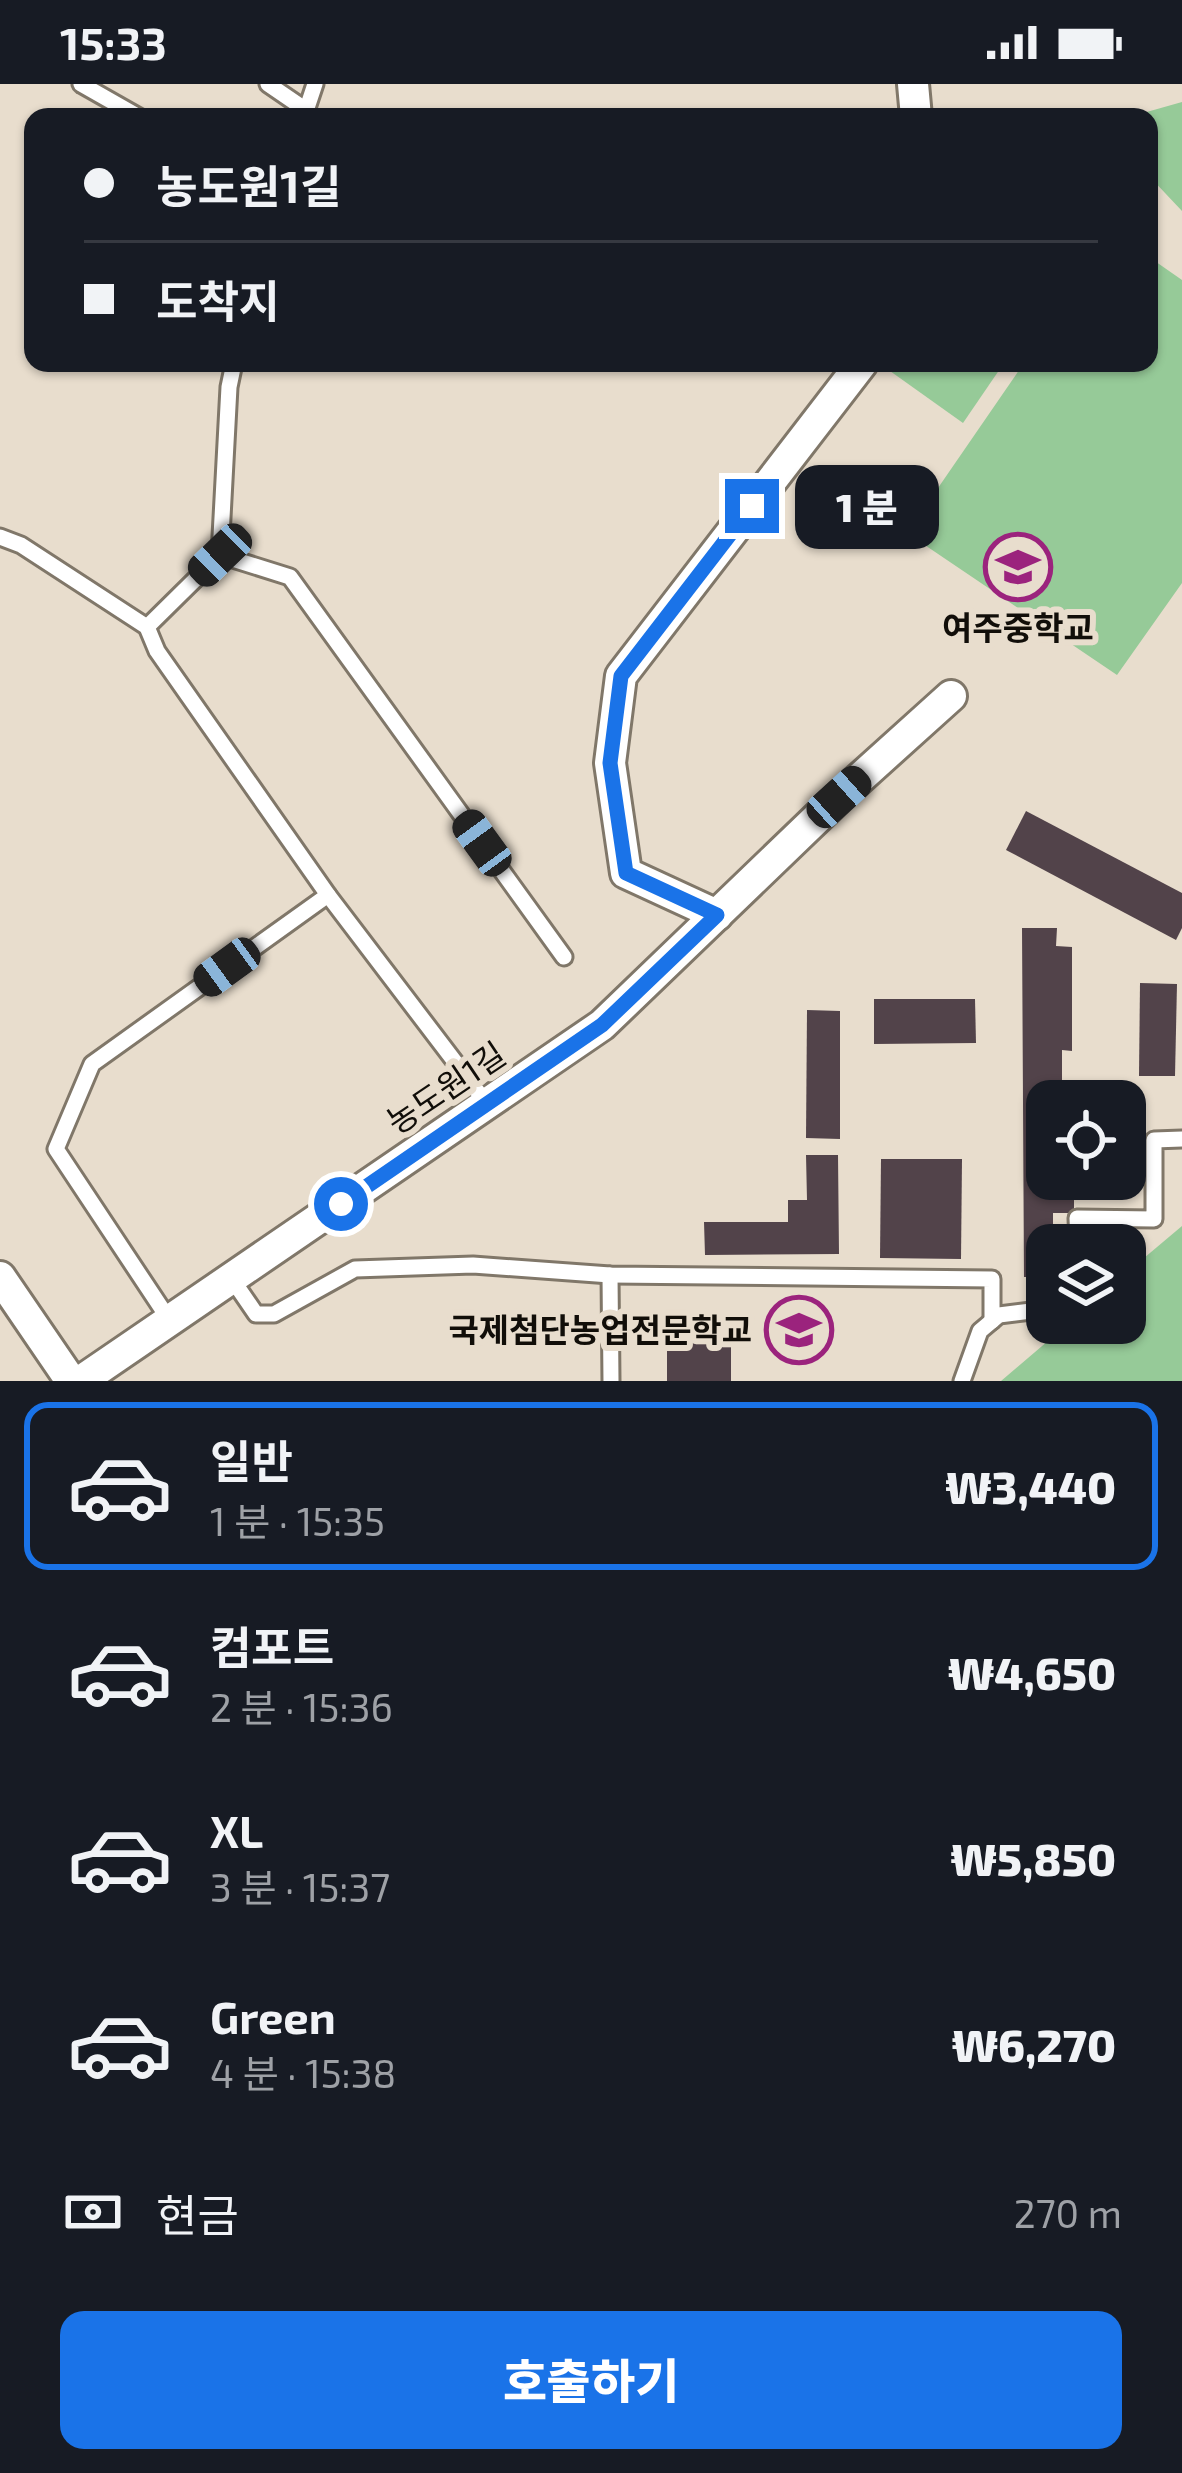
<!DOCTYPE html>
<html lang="ko">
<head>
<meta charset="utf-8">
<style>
  :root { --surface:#171b24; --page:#242831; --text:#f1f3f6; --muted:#9ea1a6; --line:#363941; --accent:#1a73e8 }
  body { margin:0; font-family:"Exo 2","Noto Sans KR",sans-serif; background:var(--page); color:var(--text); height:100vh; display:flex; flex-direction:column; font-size:45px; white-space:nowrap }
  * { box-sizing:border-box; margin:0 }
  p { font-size:39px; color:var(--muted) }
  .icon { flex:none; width:66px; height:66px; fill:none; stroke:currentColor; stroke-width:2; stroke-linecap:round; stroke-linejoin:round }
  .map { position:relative; height:1297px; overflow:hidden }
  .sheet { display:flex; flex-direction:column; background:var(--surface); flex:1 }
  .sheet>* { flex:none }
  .hud { position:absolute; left:24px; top:24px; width:1134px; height:264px; border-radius:24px; box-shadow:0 3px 9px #0004; display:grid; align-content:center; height:264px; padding:0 60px; background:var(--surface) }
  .fabs { position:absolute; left:1026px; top:996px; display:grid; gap:24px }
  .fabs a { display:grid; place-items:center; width:120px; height:120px; border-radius:24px; background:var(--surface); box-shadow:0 3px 9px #0004; font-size:60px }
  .end { position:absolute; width:54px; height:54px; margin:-27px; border:15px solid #1a73e8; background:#fff; box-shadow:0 0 0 6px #fff }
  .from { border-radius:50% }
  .bubble { position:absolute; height:84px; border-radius:24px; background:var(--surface); box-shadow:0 3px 9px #0004; font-size:39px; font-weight:800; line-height:84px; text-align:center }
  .car { position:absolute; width:36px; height:72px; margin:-36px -18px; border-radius:15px; box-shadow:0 0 9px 3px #0007; background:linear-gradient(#222 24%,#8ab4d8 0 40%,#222 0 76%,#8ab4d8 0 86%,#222 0) }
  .hud b { display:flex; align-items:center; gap:42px; height:114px; font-size:45px }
  .hud b+b { border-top:3px solid var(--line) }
  .hud i { width:30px; height:30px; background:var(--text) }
  ul { padding:21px 0 0; list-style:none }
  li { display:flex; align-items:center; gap:36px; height:168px; margin:0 24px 18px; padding:0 36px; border:6px solid transparent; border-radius:24px }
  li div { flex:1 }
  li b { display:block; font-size:45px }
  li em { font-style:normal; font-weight:800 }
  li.active { border-color:var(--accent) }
  li>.icon { width:108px; height:108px; stroke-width:1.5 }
  .pay { display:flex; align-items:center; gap:30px; height:132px; padding:0 60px; font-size:45px }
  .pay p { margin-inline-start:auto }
  .cta { display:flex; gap:24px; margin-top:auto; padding:24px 60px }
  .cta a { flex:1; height:138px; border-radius:24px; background:var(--accent); color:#fff; font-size:48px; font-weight:800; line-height:138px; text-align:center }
  .status { display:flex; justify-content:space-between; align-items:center; height:84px; padding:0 60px; background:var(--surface); direction:ltr }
  .status svg { height:33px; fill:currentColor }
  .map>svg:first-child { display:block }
</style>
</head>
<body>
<div class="status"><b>15:33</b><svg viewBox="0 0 49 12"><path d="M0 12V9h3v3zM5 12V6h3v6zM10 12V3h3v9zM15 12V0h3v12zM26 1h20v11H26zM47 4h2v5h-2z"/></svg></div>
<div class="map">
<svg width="1182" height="1297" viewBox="0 0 1182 1297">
  <rect width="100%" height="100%" fill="#e8ddcd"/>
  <g fill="#96ca98">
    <path d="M1182,18V127L1149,92V33H1129Z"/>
    <path d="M1149,173L1182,196V499L1117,591L907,449L1024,279H1149Z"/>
    <path d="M895,279H1004L963,339L890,287Z"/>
    <path d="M1182,1142V1297H1001L1069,1239H1125V1190Z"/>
  </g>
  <g fill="#52434a">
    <path d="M1026,727L1182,809V844L1176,856L1006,766Z"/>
    <path d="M1022,844H1057L1056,862L1072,863V967L1062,966V1017H1047V1095H1074V1129H1053V1161H1047V1193H1024Z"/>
    <path d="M1140,899L1177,900L1175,992H1139Z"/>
    <path d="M874,915H975L976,959L874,960Z"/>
    <path d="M807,926L840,927V1055L806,1054Z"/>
    <path d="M806,1071H838L839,1170L705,1171L704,1138H788V1116H807Z"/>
    <path d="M881,1075H962L961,1175L880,1174Z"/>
    <rect x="667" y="1254" width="64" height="43"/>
  </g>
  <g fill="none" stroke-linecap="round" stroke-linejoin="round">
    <g stroke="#807769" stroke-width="21">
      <g id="lane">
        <path d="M81,0L139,33"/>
        <path d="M268,0L306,26"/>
        <path d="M304,33L315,0"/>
        <path d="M234,279L229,303L220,471L290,493L564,873"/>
        <path d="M0,453L21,461L147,543L157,567L328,811L487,1020"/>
        <path d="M147,543L220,471"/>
        <path d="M1078,1161L1077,1134L1154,1135V1056L1182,1055"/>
        <path d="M610,1191L611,1297"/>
        <path d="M232,1195L256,1230H274L355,1185L473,1181L610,1191L992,1195V1237"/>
        <path d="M170,1237L56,1065L92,980L328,811"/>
        <path d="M962,1297L980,1247L999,1231L1047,1225"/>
      </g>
    </g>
    <g stroke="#807769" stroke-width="36">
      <g id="street">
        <path d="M913,0L916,33"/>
        <path d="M717,831L626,789L610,679L621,592L862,279"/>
        <path d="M0,1193L71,1297"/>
        <path d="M81,1297L602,941L839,713L951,612"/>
      </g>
    </g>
    <use href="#lane" stroke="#fff" stroke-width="15"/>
    <use href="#street" stroke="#fff" stroke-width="30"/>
  </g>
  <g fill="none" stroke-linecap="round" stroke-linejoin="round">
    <path stroke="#1a73e8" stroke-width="15" d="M341,1120L602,941L717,831L626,789L610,679L621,592L752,422"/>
  </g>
  <defs>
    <g id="school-ring" transform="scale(3.45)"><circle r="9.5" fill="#e8ddcd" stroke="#9b237d" stroke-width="1.5"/><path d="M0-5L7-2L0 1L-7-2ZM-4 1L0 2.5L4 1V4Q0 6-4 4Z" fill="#9b237d"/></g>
  </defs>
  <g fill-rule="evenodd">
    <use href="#school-ring" x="1018" y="483"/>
    <use href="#school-ring" x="799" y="1246"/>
  </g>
  <g text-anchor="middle" stroke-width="12" stroke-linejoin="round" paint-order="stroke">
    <g font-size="33" font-weight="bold" fill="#110e09" stroke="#e8ddcd">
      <text x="1018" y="556">여주중학교</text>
      <text x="752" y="1258" text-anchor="end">국제첨단농업전문학교</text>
    </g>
    <g font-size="33" fill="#110e09" stroke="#e8ddcd">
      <text transform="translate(446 1004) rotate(-34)" y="12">농도원1길</text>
    </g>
  </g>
</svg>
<div class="fabs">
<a><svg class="icon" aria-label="locate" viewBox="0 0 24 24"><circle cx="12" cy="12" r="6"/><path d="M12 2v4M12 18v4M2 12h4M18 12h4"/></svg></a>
<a><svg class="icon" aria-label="layers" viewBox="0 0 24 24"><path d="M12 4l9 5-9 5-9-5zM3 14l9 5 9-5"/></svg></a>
</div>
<i class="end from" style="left:341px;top:1120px"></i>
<i class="end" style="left:752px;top:422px"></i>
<div class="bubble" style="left:795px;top:381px;width:144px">1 분</div>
<i class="car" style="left:220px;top:471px;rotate:226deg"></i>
<i class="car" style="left:839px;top:713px;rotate:48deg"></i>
<i class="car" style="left:482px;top:759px;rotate:324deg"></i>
<i class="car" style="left:227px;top:883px;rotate:234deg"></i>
<div class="hud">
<b><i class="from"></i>농도원1길</b>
<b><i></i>도착지</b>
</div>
</div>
<section class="sheet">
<ul>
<li class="active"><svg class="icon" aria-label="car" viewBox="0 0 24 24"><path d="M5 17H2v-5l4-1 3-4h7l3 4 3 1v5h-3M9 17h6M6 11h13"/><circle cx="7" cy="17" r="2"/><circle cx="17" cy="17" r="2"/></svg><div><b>일반</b><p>1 분 · 15:35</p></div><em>₩3,440</em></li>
<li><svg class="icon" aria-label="car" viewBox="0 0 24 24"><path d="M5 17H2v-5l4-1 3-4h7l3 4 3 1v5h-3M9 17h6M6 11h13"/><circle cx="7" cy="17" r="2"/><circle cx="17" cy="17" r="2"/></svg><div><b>컴포트</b><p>2 분 · 15:36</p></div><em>₩4,650</em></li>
<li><svg class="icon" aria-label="car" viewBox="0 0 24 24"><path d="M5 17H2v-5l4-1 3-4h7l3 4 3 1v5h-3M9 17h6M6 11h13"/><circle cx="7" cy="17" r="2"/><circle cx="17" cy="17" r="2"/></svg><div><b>XL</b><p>3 분 · 15:37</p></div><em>₩5,850</em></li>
<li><svg class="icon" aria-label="car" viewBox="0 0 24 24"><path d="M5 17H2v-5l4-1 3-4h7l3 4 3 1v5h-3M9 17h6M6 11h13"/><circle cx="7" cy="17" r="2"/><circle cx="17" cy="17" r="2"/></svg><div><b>Green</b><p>4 분 · 15:38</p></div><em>₩6,270</em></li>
</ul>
<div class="pay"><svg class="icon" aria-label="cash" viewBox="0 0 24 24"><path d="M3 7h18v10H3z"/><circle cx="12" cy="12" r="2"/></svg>현금<p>270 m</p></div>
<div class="cta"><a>호출하기</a></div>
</section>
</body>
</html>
